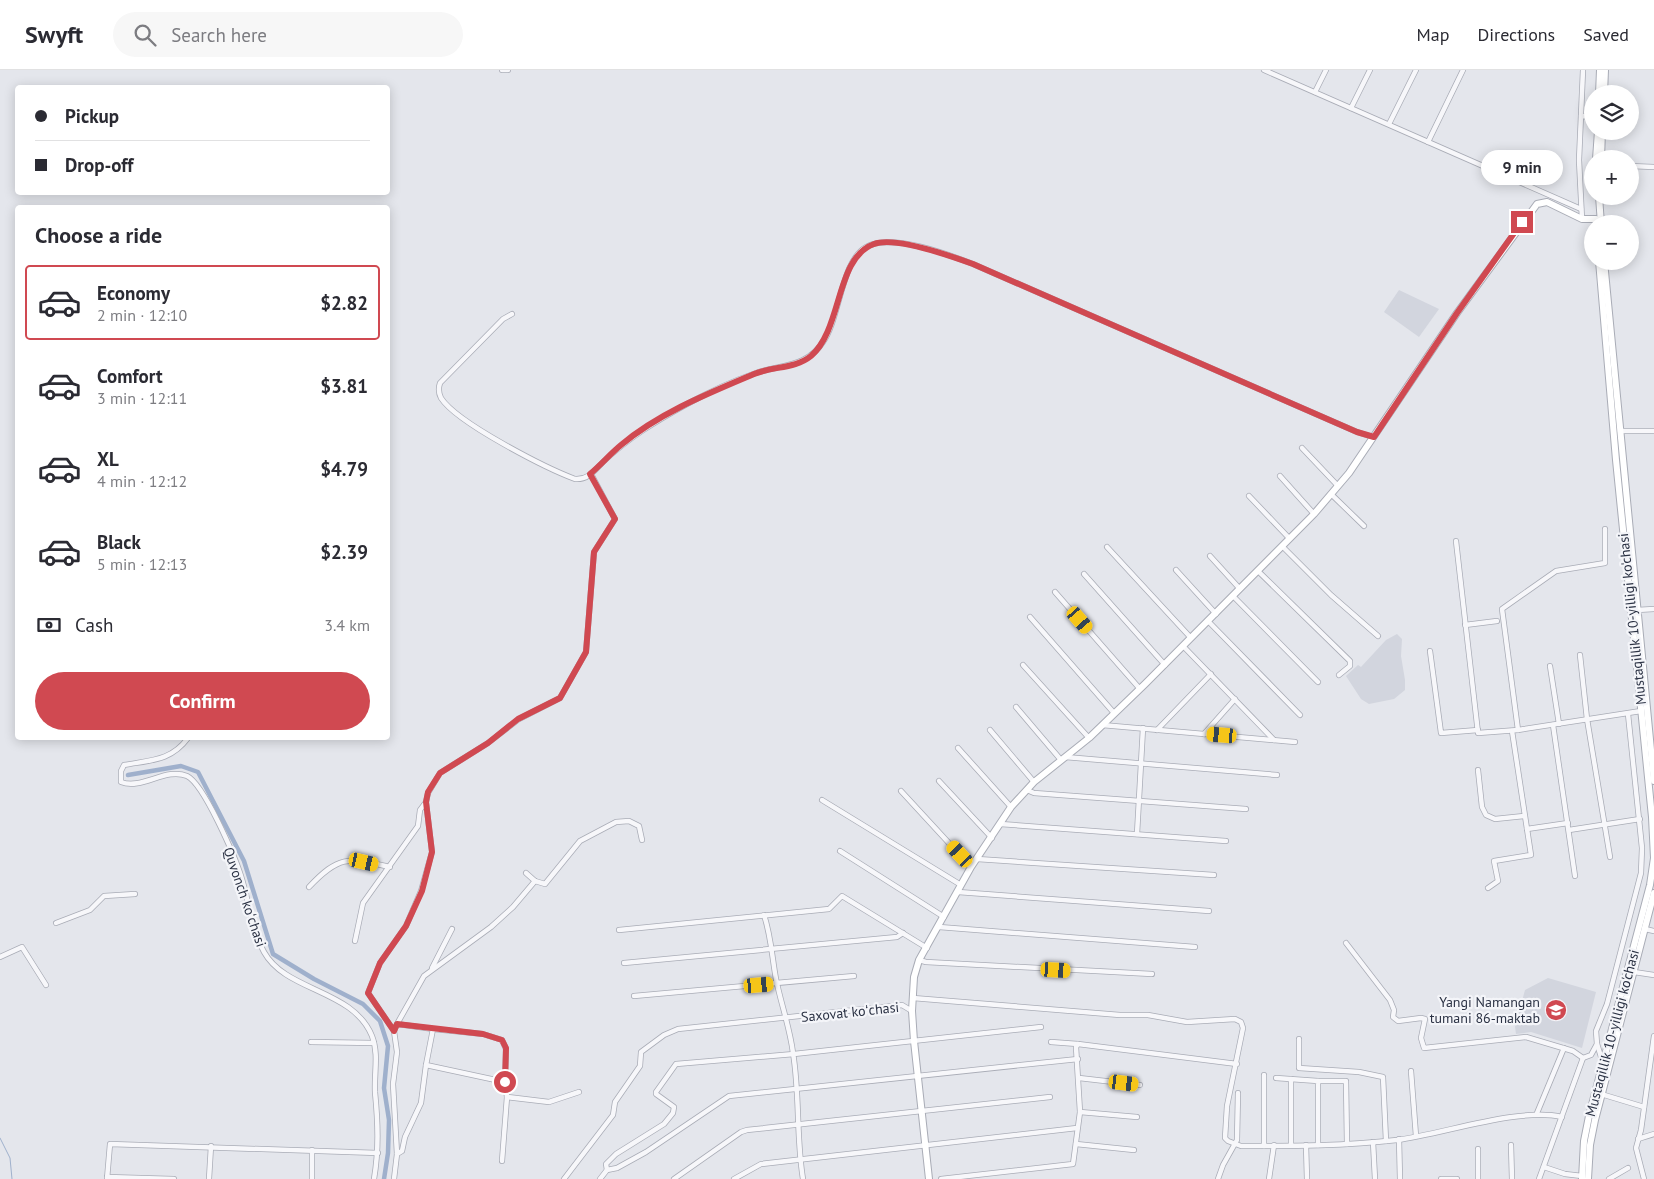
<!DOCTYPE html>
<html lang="en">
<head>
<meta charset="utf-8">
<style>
  :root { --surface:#fff; --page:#f7f7f7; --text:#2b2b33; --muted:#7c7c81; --line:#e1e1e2; --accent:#d04951 }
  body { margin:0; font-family:"PT Sans",sans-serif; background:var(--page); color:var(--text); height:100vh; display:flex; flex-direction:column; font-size:19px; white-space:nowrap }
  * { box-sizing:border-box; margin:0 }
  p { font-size:16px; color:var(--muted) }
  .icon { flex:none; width:28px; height:28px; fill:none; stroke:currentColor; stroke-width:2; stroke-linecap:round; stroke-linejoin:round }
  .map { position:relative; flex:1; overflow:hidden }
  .panel { position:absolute; left:15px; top:135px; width:375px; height:535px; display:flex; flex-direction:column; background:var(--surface); border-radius:5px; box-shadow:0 2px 12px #0003 }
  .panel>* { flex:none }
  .top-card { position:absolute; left:15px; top:15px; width:375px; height:110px; border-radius:5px; box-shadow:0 2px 12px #0003; display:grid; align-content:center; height:110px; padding:0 20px; background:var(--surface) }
  .fabs { position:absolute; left:1584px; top:15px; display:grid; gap:10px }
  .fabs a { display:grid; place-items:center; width:55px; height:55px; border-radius:50%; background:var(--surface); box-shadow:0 2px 12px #0003; font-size:25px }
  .end { position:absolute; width:22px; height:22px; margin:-11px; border:6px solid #d04951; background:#fff; box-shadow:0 0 0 2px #fff }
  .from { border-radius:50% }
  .bubble { position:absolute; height:35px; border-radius:18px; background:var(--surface); box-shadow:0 2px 12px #0003; font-size:16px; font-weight:600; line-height:35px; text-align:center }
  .car { position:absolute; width:15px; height:30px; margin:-15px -8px; border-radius:6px; box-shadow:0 0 4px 1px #0007; background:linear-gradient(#f5c518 24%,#345 0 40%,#f5c518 0 76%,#345 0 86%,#f5c518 0) }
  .top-card b { display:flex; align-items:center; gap:18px; height:48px; font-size:19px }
  .top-card b+b { border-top:1px solid var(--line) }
  .top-card i { width:12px; height:12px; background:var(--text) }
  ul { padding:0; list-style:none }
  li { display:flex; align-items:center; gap:15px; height:75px; margin:0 10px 8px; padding:0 10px; border:2px solid transparent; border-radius:5px }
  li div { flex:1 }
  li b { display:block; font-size:19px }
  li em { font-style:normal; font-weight:600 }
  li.selected { border-color:var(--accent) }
  li>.icon { width:45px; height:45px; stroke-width:1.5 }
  h2 { padding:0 20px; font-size:22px; line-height:60px }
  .pay { display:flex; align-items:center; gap:12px; height:55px; padding:0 20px; font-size:19px }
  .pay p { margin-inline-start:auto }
  .button { display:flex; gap:10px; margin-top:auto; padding:10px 20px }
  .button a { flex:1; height:58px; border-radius:30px; background:var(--accent); color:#fff; font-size:20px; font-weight:600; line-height:58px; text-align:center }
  header { display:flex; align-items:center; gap:30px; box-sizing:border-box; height:70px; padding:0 25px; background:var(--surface); border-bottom:1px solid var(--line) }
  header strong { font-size:24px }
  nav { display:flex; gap:28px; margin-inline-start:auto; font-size:18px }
  .search { width:350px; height:45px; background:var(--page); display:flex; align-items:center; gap:12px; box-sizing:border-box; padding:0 18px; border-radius:28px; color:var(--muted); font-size:19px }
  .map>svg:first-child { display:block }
</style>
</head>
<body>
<header>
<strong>Swyft</strong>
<div class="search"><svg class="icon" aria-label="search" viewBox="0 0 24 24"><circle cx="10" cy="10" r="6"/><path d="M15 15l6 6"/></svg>Search here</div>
<nav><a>Map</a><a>Directions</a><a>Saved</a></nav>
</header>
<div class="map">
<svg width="1654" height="1109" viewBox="0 0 1654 1109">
  <rect width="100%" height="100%" fill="#e4e6ec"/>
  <g fill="#d2d5de">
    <path d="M1399,220L1439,239L1419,267L1384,242Z"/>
    <path d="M1397,564L1402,569L1401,586L1405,610V620L1394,629L1369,634L1361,629L1346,606L1358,595L1361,597L1386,570Z"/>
    <path d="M1548,908L1596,922L1582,978L1531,962L1516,964L1515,957L1525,920Z"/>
  </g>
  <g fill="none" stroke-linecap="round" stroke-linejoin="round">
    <path stroke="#9fb0cc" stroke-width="1" d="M0,1068L10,1088L12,1109"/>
    <path stroke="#9fb0cc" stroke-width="4.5" d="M128,705L181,696L198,702L244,791L273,884L314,909L363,934L380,951L388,976L384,1018L389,1050L388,1083L384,1109"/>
    <g stroke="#a9acb6" stroke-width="6">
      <g id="street">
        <path d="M502,0H508"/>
        <path d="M1264,0L1581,139"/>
        <path d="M1315,22L1326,0"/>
        <path d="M1351,38L1370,0"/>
        <path d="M1581,46L1592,47"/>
        <path d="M1389,54L1416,0"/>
        <path d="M1428,72L1463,0"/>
        <path d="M1630,96L1654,97"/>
        <path d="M1582,149L1579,90L1583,0"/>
        <path d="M512,244L503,249L440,313C438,319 439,324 441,328C457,353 546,398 575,409C588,410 594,401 603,392C628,368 656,351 687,334C709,322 733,311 756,303C782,294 806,298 823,272C840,248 841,191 866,177C892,163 947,184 973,194L1357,362L1373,367"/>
        <path d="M1620,361H1654"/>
        <path d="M1302,378L1338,416"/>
        <path d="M1280,406L1314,444"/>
        <path d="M1331,424L1364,456"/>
        <path d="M1249,426L1289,468"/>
        <path d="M1456,471L1478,663L1518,660L1641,641"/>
        <path d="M1282,476L1331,525L1378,566"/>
        <path d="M1107,477L1191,568"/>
        <path d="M1210,486L1240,519"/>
        <path d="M1176,500L1216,544"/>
        <path d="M1258,501L1350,591V596L1339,605"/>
        <path d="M1084,504L1165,595"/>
        <path d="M1055,522L1140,619"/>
        <path d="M1233,526L1318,612"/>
        <path d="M1637,540L1654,539"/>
        <path d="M1030,547L1114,643"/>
        <path d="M1208,551L1300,645"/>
        <path d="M1465,555L1497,551"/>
        <path d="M1183,576L1274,670"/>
        <path d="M1430,581L1441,663L1478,660"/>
        <path d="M1580,585L1587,649L1610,787"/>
        <path d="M1023,595L1089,668"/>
        <path d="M1550,596L1559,654"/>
        <path d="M1016,637L1061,690"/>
        <path d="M1102,655L1295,672"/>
        <path d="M1553,655L1575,806"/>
        <path d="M990,660L1034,712"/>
        <path d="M1157,660L1211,604"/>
        <path d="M1518,660L1502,539L1556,501L1605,493V459"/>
        <path d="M1204,664L1235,629"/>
        <path d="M188,668C171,691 151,690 124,695L121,701V712C142,720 166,697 187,706C204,714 235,787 241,806C249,831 251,858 264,882C286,922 353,919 372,966C379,984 374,1003 375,1022C378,1053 379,1079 374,1109"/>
        <path d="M958,678L1011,737"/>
        <path d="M1065,687L1277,705"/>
        <path d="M1478,700L1482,737L1486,745L1495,749L1524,746"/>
        <path d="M939,711L992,768"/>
        <path d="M1027,720L1034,723L1246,739"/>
        <path d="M901,721L971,797"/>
        <path d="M822,730L961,815"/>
        <path d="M1000,754L1226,771"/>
        <path d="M1527,759L1568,753"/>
        <path d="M1569,760L1640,749"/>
        <path d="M1137,764L1143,658"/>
        <path d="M840,781L944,847"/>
        <path d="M977,789L1214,805"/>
        <path d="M526,803L535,811"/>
        <path d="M309,817C340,784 349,788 390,797"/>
        <path d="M1488,818L1498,811L1494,791L1531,785L1512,661"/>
        <path d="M958,822L1209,841"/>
        <path d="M764,845C771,866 772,887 776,909C781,934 790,958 793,983C800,1025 796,1067 803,1109"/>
        <path d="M56,853L90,840L104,826L135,824"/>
        <path d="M939,857L1195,877"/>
        <path d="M1645,859L1654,861"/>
        <path d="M619,860L829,839L842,826L927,878"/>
        <path d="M355,871L363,833L418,756L420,740L426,732"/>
        <path d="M1346,873L1390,930L1394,940L1393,947L1398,951L1421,948L1425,949L1421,968L1424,978L1526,967L1573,981L1583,988"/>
        <path d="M0,887L22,877L46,915"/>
        <path d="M919,890L926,892L1152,904"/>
        <path d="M624,893L897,867L903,863"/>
        <path d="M432,898L452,859"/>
        <path d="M1634,902L1654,905"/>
        <path d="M634,926L854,906"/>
        <path d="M913,928L1120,945H1148L1187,952L1235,949L1241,952L1243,958L1227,1036L1225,1068L1228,1071L1241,1076C1293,1076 1345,1076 1397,1070C1444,1064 1518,1037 1562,1047"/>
        <path d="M397,954L433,959L426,995L505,1012L507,1027L549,1032L579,1022"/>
        <path d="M433,959L483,964L502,970L506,979L505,1012"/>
        <path d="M394,961L368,923L380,893L406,856L421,821L432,782L426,732L428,723L440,703L488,673L519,649L560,628L586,582L594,482L615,449L591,404"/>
        <path d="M1299,969V998L1359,1002L1383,1007L1386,1071"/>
        <path d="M311,972L374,973"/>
        <path d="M1051,972L1078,974"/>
        <path d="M1597,974L1603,993"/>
        <path d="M1583,988L1591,985L1597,974L1596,961L1607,934L1641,803L1642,778L1628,644"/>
        <path d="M1411,1001L1416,1066"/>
        <path d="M1264,1005V1076"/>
        <path d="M1079,1008L1140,1015"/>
        <path d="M1276,1008L1318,1011V1075"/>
        <path d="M1291,1009V1075"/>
        <path d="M1318,1011H1346L1347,1074"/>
        <path d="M1601,1024L1644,1037"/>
        <path d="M1080,1042L1137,1047"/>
        <path d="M1537,1043L1564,978"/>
        <path d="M1399,1069L1400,1109"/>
        <path d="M1638,1069L1654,1064"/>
        <path d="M1373,1072L1375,1109"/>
        <path d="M1076,1074L1134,1080"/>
        <path d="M1306,1075L1307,1109"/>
        <path d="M1511,1075L1512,1109"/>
        <path d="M397,1084L402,1081L405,1067L421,1033L426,995"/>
        <path d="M502,1091L507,1027"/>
        <path d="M1544,1097L1565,1104L1582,1106"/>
        <path d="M607,1100L606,1094L616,1084L664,1054L673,1043L674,1037L656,1024V1022L676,994L794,984L1041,957"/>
        <path d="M107,1107L174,1109"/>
        <path d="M107,1109L110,1074L378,1083"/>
        <path d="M209,1109L211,1076"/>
        <path d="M312,1109V1080"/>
        <path d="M394,1109L397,1084L393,1014L397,982L394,961L397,954L424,906L491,857L513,837L535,811L545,814L580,771L616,752L629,751L639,756L642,770"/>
        <path d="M564,1109L613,1045L615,1032L640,996L641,982L664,965L678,959L902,935L912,941"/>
        <path d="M600,1109L607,1100L617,1098L646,1082L729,1026L1078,989"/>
        <path d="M674,1109L741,1062L747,1060L1050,1027"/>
        <path d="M734,1109L761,1094L1077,1058"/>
        <path d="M941,1109L1073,1094L1080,1042L1076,977L1078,974L1237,994"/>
        <path d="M1218,1109L1223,1095L1237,1070L1238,1023"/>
        <path d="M1269,1109L1274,1075"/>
        <path d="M1441,1109H1457"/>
        <path d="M1478,1109V1079"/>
        <path d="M1539,1109L1583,988"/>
        <path d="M1609,1109L1628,1098"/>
        <path d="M1644,1109L1636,1078L1641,1060L1654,966"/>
      </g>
    </g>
    <g stroke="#a9acb6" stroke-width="8">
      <g id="secondary">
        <path d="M1599,24L1600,0"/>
        <path d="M1604,24L1605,0"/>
        <path d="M1596,89L1598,61"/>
        <path d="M1601,89L1602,61"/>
        <path d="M1599,126L1601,154"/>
        <path d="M1604,191L1654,711"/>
        <path d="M929,1109L914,971L912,941L914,907L919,890L971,797L1011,737L1034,712L1089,668L1145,614L1314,444L1349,403L1457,243L1537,134L1547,132L1582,149H1596"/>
        <path d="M1582,1109L1584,1071L1589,1046L1650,815L1654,788L1652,747L1616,390L1599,191"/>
        <path d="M1588,1109L1590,1075L1595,1050L1654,823"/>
      </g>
    </g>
    <use href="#street" stroke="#f7f7fa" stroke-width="4.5"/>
    <use href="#secondary" stroke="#fff" stroke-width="6"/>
  </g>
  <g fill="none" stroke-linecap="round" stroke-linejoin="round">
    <path stroke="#d04951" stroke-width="6" d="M505,1012L506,978L502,970L483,964L397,954L394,961L368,923L380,893L406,856L422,821L432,782L426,732L428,722L440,703L488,673L518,649L560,628L586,582L594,482L615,449L590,404C601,395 610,384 621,375C659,343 709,323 754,304C773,296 795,299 811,286C843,258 835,188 874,174C895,166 951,186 973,194L1357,362L1374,367L1457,243L1522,152"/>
  </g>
  <defs>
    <g id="school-disc" transform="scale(1.125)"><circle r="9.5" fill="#d04951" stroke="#f4f5f9"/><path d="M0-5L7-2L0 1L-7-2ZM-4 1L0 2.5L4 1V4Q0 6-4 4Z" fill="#fff"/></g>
  </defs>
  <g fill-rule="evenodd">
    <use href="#school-disc" x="1556" y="940"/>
  </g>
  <g text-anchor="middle" stroke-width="4.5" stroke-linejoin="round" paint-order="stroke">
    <g font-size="14" fill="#2b3244" stroke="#f4f5f9">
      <text transform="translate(1632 549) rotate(-96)" y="5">Mustaqillik 10-yilligi ko'chasi</text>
      <text transform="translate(245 827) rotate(71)" y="5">Quvonch koʻchasi</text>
      <text transform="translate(850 942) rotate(-6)" y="5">Saxovat koʻchasi</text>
      <text transform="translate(1612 963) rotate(-75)" y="5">Mustaqillik 10-yilligi ko'chasi</text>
    </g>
    <g font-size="14" fill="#2b3244" stroke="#f4f5f9" text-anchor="end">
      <text x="1540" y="937">Yangi Namangan<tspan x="1540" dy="16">tumani 86-maktab</tspan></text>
    </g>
  </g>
</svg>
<div class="fabs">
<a><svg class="icon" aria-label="layers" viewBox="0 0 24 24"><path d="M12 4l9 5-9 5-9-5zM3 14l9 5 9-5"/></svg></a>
<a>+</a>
<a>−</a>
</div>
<i class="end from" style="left:505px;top:1012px"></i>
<i class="end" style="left:1522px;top:152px"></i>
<div class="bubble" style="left:1481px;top:80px;width:82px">9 min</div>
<i class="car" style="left:1080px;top:550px;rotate:139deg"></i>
<i class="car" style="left:1222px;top:665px;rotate:275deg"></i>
<i class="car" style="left:960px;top:784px;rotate:317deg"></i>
<i class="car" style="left:364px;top:792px;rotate:103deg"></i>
<i class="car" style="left:1056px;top:900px;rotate:93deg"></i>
<i class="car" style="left:759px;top:915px;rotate:85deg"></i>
<i class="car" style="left:1124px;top:1013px;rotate:97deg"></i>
<div class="top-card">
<b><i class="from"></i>Pickup</b>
<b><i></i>Drop-off</b>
</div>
<section class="panel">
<h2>Choose a ride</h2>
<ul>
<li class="selected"><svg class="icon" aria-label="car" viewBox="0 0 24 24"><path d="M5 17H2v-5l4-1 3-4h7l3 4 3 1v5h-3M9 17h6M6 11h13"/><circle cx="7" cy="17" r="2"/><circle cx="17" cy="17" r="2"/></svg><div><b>Economy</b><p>2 min · 12:10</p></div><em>$2.82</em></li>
<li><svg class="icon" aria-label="car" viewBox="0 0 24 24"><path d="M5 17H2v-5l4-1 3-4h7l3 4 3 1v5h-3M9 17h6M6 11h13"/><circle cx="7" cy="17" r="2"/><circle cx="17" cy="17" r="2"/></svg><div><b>Comfort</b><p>3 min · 12:11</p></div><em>$3.81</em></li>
<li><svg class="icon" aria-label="car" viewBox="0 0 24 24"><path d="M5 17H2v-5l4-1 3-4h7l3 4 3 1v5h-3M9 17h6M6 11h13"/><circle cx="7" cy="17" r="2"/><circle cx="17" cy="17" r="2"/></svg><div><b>XL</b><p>4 min · 12:12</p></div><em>$4.79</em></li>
<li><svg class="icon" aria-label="car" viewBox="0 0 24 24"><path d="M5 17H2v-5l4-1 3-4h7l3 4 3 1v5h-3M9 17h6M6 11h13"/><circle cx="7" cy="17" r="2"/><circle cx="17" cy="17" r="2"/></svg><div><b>Black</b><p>5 min · 12:13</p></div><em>$2.39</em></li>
</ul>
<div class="pay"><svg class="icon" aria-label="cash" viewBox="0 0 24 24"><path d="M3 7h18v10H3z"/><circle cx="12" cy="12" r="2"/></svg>Cash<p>3.4 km</p></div>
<div class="button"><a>Confirm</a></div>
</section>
</div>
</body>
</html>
